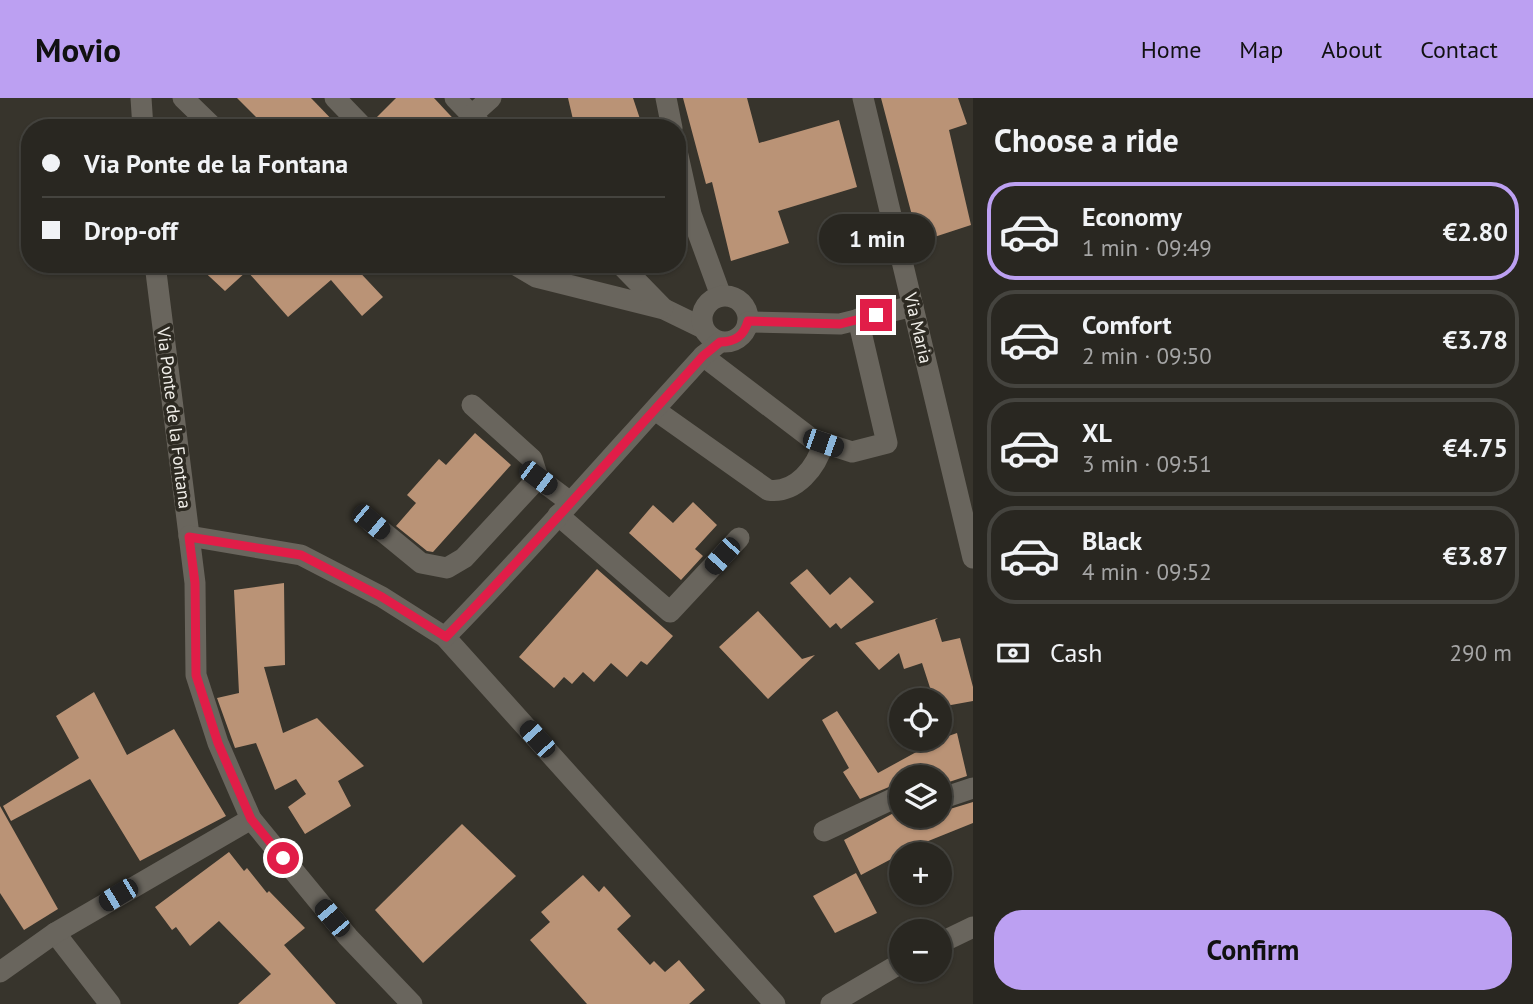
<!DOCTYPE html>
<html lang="en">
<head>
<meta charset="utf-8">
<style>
  :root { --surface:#292721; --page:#312f2a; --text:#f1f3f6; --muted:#a5a5a5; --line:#45443f; --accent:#bca0f2 }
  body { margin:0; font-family:"PT Sans",sans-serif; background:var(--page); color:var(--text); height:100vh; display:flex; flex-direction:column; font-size:26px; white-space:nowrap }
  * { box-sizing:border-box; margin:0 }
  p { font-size:23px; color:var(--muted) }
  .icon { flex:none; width:38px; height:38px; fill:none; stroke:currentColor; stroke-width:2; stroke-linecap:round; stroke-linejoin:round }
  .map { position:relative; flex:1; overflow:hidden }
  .details { display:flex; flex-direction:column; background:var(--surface); width:560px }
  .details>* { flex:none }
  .top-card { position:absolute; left:21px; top:21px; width:665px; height:154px; border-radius:28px; box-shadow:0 2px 5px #0004,0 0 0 2px var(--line); display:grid; align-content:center; height:154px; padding:0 21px; background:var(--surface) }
  .tools { position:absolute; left:889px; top:590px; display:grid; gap:14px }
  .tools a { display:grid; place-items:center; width:63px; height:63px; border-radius:50%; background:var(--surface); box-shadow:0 2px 5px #0004,0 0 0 2px var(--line); font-size:35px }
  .end { position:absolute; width:32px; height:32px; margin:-16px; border:9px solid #e11d48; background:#fff; box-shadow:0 0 0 4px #fff }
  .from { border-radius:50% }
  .bubble { position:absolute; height:49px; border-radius:24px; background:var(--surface); box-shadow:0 2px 5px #0004,0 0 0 2px var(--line); font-size:23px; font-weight:800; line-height:49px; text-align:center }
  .car { position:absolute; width:21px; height:42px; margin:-21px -10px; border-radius:9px; box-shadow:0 0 5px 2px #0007; background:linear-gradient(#222 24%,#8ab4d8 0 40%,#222 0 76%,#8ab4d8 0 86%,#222 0) }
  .top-card b { display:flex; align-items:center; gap:24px; height:66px; font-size:26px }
  .top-card b+b { border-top:2px solid var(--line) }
  .top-card i { width:18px; height:18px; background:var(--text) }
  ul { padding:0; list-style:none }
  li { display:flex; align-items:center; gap:21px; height:98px; margin:0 14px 10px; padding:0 7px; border:4px solid var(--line); border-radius:28px }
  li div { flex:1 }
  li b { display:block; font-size:26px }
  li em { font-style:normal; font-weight:800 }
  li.current { border-color:var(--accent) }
  li>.icon { width:63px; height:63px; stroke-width:1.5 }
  h2 { padding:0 21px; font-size:32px; line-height:84px }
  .pay { display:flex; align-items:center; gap:18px; height:77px; padding:0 21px; font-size:26px }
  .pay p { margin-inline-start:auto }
  .button { display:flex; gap:14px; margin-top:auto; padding:14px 21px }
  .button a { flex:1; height:80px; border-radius:28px; background:var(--accent); color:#111; font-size:28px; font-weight:800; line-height:80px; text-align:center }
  header { display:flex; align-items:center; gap:42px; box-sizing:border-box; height:98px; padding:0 35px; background:var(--accent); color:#111 }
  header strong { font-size:33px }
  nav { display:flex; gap:38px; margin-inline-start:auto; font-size:24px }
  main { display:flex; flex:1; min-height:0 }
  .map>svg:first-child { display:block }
</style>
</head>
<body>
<header>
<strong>Movio</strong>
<nav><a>Home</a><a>Map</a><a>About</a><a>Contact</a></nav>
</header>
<main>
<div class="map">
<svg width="973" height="906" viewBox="0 0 973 906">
  <rect width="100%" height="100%" fill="#37342c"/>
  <g fill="#ba9376">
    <path d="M237,0H311L340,30H267Z"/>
    <path d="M396,0H434L462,30H377L374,22Z"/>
    <path d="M568,0H633L643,30H575Z"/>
    <path d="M683,0H747L759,45L839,22L857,89L778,113L789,145L731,163L712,84L706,86Z"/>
    <path d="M881,0H958L967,26L949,32L971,127L919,144Z"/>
    <path d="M196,166H352L383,199L362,218L331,182L288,219L247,173L225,193Z"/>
    <path d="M475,335L511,367L433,454L427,453L396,428L416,405L407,397L439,361L446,367Z"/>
    <path d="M693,404L717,427L695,451L703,458L681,482L629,435L653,407L673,425Z"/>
    <path d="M597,471L673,538L647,567L641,563L627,579L611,565L594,584L583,574L572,586L564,579L554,590L519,559Z"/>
    <path d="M807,471L830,497L850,479L874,504L841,531L836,525L830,530L790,485Z"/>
    <path d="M284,485L285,567L264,569L283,635L317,620L364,668L338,683L351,708L305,736L288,709L306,696L296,681L275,692L256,645L235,650L217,600L239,595L234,492Z"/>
    <path d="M758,513L802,561L815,557L768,601L719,549Z"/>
    <path d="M938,520L935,522L942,544L960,540L973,589V603L940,609V602H934L922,565L904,571L899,555L879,572L855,545Z"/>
    <path d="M94,594L127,657L174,631L226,718L140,763L90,681L11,723L3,708L79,660L56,618Z"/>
    <path d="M837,613L878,675L920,652V648L957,635L967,678L940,687V679H901V684L860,701L843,674L849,670L822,622Z"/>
    <path d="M973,704V725L896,756L897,758L861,777L844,742L901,711V718H940V714Z"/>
    <path d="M0,708L58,811L24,832L0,795Z"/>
    <path d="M462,726L516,778L423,865L375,812Z"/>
    <path d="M229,754L244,773L247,770L267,795L269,793L305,830L284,847L336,906H238L271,876L219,823L190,848L176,829L172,832L155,809Z"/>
    <path d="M856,775L877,815L835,835L813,798Z"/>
    <path d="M583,777L599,794L604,788L631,818L617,831L650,867L654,863L665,874L679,862L705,892L689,906H587L530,842L550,824L541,814Z"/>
  </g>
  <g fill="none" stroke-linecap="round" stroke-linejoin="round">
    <g stroke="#69655d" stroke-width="21">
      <path d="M141,0L143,30"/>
      <path d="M183,0L214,30"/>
      <path d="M335,0L364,30"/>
      <path d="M455,0L484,30"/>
      <path d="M666,0L672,30"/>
      <path d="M863,0L973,460"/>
      <path d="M472,17L491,0"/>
      <path d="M677,53L691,116L721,198"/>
      <path d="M155,166L195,485L196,577L218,645L251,721L348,839L412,906"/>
      <path d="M514,166L536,179L664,211L703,230"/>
      <path d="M620,166L663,210"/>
      <circle cx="725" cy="221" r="23"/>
      <path d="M748,224L840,226L913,208"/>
      <path d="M703,258L812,341L852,354L887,345L858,221"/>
      <path d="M472,307L532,361L538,380L570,404"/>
      <path d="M655,312L768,392C796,396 817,369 823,345"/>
      <path d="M558,417L670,514L739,440"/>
      <path d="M371,424L421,465L447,470L464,460L538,380"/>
      <path d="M189,438L301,457L382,499L445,539L775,906"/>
      <path d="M445,539C534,448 617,352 703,258L720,244"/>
      <path d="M940,701L973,690"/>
      <path d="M824,733L901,697"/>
      <path d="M55,835L110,906"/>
      <path d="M940,845L973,829"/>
      <path d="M0,874L55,835L251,721"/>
      <path d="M831,906L901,865"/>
    </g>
  </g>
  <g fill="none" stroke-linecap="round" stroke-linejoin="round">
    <path stroke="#e11d48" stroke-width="9" d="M283,760L251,721L218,645L196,577L195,485L189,439L301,457L382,499L446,539C534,448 618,352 703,258L720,244C735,244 744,238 748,223L840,226L876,217"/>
  </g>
  <g text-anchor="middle" stroke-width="7" stroke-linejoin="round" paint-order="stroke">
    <g font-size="18" fill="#f1efea" stroke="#2d2a22">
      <text transform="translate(918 230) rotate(77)" y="6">Via Maria</text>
      <text transform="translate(174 320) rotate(83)" y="6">Via Ponte de la Fontana</text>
    </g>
  </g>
</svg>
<div class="tools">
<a><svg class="icon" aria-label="locate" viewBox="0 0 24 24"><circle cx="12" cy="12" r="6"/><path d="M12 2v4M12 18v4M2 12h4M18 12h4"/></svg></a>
<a><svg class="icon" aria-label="layers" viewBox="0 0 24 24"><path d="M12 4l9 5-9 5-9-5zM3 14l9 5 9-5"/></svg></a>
<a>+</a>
<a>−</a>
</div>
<i class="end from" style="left:283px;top:760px"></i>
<i class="end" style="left:876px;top:217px"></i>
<div class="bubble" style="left:819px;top:116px;width:116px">1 min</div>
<i class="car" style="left:823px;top:345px;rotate:109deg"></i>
<i class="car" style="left:538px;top:380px;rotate:127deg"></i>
<i class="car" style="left:371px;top:424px;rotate:130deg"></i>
<i class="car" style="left:722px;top:458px;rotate:222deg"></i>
<i class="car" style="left:537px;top:641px;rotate:318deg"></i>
<i class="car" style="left:118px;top:797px;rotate:239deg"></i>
<i class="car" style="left:332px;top:820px;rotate:320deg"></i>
<div class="top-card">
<b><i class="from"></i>Via Ponte de la Fontana</b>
<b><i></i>Drop-off</b>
</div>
</div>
<section class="details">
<h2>Choose a ride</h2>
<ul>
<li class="current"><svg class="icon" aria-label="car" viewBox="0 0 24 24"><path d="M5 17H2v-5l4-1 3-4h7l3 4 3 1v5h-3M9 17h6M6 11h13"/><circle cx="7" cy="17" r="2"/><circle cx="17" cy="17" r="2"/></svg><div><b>Economy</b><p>1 min · 09:49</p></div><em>€2.80</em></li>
<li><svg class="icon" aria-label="car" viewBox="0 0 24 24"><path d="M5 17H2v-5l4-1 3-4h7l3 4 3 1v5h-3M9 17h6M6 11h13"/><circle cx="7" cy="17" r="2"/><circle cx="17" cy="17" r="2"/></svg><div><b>Comfort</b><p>2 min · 09:50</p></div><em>€3.78</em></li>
<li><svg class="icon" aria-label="car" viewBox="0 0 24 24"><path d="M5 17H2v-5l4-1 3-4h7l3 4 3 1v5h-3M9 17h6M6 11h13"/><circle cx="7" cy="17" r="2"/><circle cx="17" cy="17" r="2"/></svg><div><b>XL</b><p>3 min · 09:51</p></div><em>€4.75</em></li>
<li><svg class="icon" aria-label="car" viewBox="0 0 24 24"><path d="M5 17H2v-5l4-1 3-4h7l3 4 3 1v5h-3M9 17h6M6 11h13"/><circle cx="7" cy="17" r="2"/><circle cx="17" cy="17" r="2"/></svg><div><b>Black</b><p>4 min · 09:52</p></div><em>€3.87</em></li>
</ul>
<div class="pay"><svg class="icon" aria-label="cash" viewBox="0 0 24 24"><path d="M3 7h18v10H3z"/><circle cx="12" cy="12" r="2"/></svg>Cash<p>290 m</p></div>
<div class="button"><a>Confirm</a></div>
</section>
</main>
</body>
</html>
